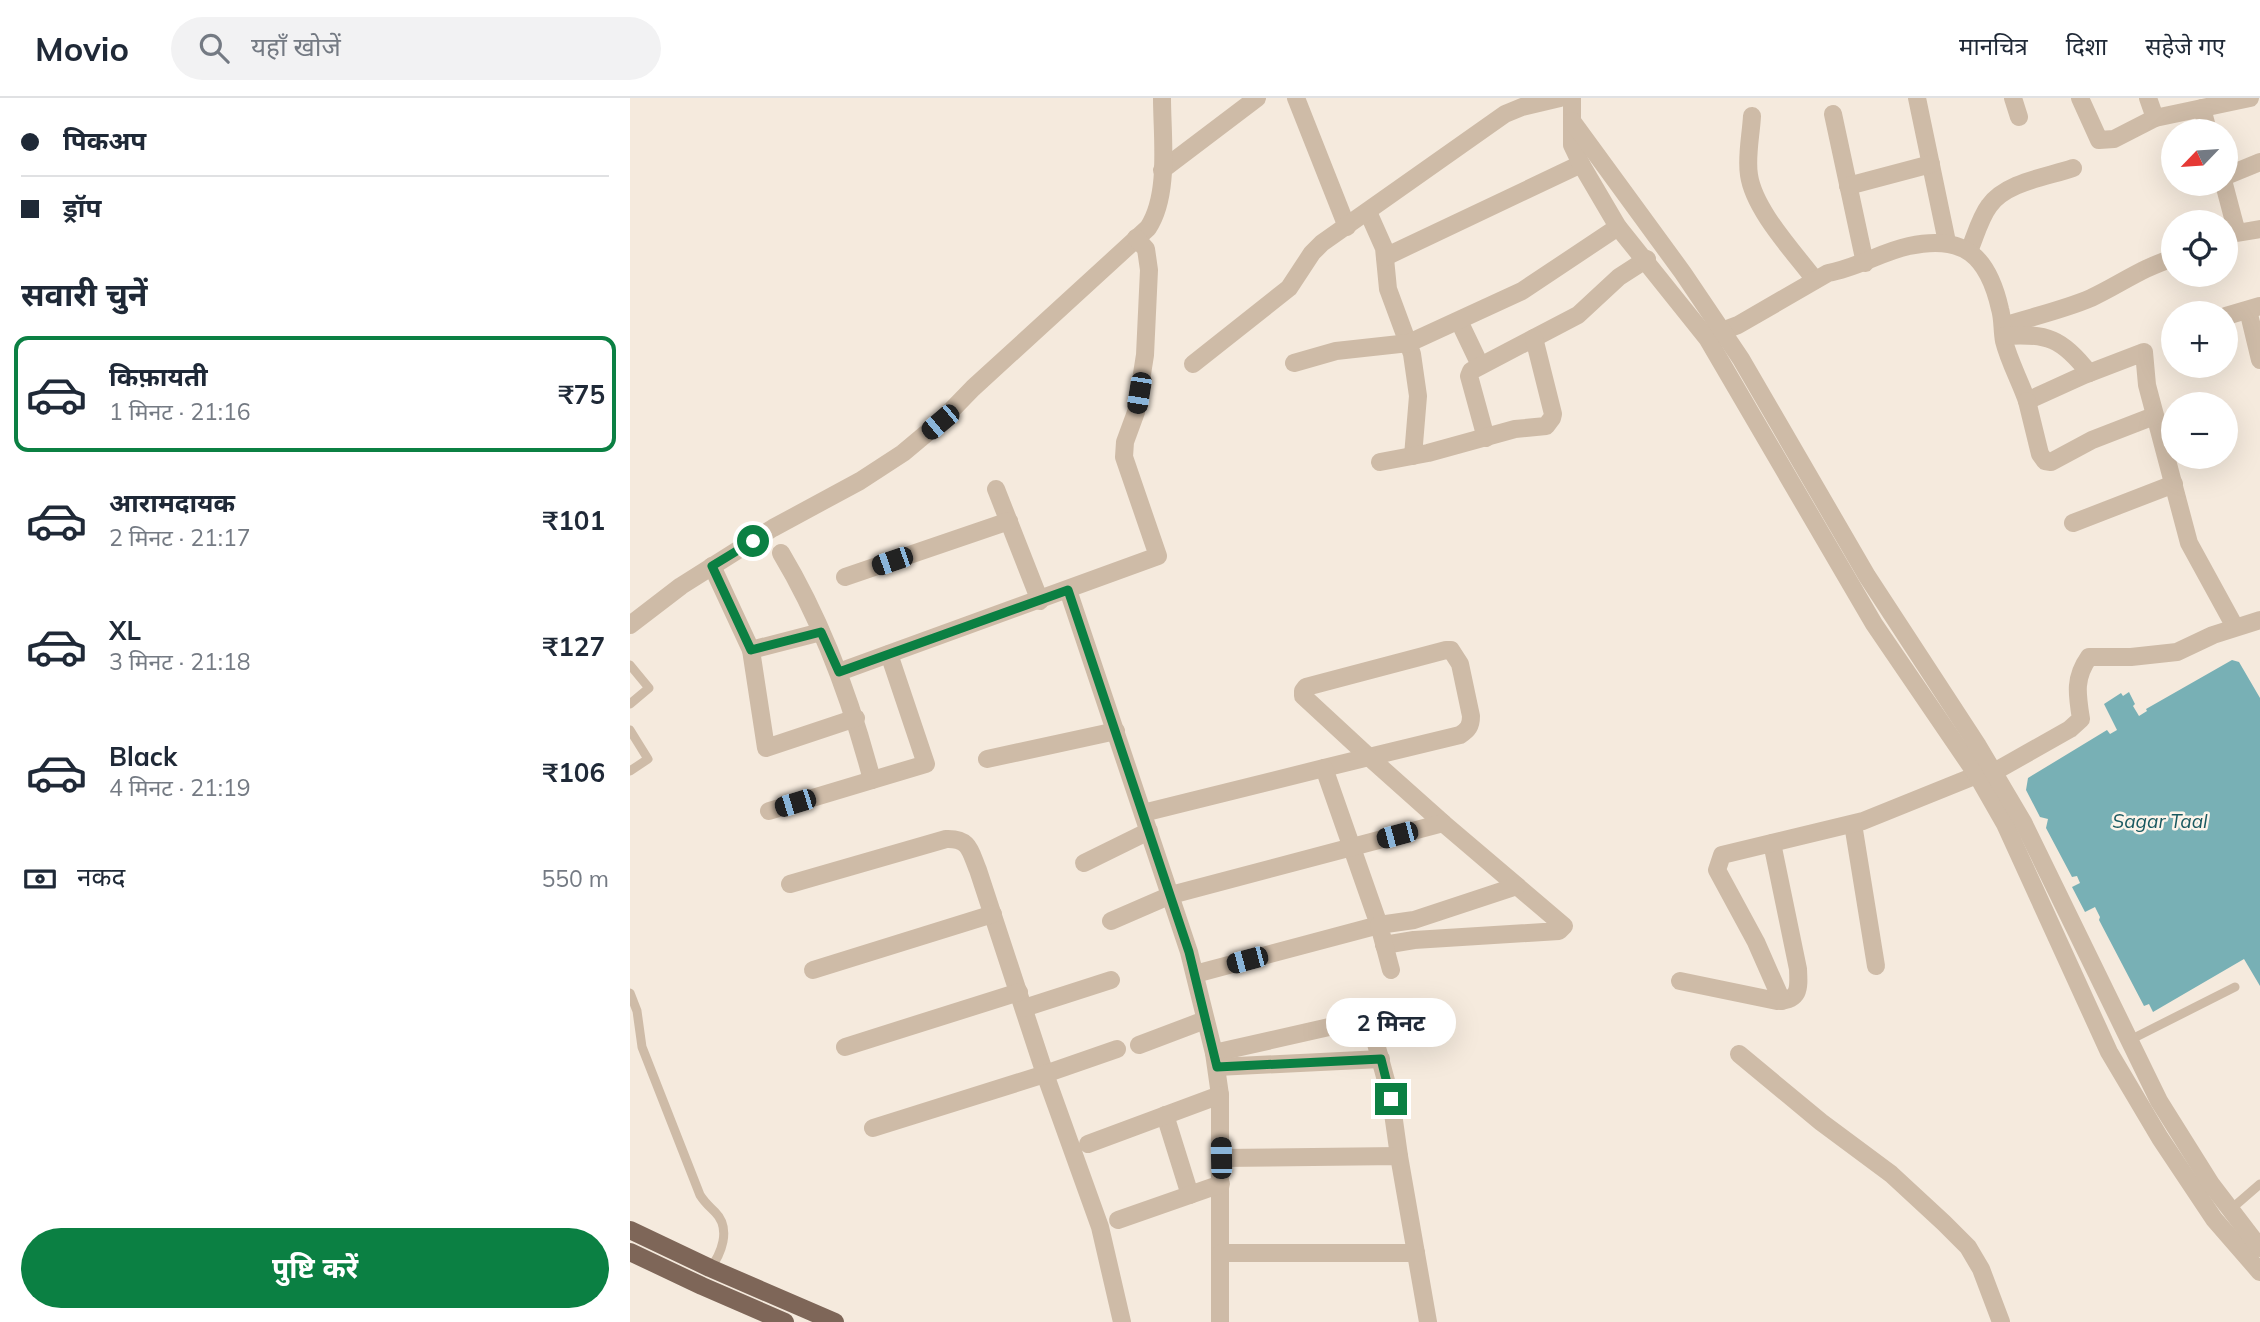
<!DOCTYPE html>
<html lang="hi">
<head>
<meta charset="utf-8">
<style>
  :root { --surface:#fff; --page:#f2f2f3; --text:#1f2937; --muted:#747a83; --line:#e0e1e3; --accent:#0b8043 }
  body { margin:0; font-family:Mulish,"Noto Sans Devanagari",sans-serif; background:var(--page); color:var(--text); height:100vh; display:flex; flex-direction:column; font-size:26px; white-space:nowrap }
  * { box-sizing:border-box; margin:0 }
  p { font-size:23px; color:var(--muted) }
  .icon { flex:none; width:38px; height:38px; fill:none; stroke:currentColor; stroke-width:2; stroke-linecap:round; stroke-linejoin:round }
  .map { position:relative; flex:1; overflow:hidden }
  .side { display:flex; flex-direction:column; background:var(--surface); width:630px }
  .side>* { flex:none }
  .guide { display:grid; align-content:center; height:154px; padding:0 21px; background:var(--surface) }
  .needle { width:46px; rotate:245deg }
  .controls { position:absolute; left:1531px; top:21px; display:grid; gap:14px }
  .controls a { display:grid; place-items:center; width:77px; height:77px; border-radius:50%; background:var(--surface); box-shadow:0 7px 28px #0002; font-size:35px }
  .end { position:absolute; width:32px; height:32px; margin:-16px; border:9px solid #0b8043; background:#fff; box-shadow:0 0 0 4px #fff }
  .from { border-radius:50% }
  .bubble { position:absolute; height:49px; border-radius:24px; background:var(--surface); box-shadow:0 7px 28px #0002; font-size:23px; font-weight:700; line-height:49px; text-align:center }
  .car { position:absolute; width:21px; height:42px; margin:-21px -10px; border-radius:9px; box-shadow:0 0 5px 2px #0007; background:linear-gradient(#222 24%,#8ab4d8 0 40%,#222 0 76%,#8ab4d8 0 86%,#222 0) }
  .guide b { display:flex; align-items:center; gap:24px; height:66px; font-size:26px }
  .guide b+b { border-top:2px solid var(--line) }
  .guide i { width:18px; height:18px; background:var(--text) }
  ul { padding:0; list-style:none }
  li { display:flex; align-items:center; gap:21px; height:116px; margin:0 14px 10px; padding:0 7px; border:4px solid transparent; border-radius:14px }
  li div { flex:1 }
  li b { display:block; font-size:26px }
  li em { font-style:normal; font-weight:700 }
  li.selected { border-color:var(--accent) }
  li>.icon { width:63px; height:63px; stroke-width:1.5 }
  h2 { padding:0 21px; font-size:32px; line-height:84px }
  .pay { display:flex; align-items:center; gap:18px; height:77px; padding:0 21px; font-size:26px }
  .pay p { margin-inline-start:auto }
  .cta { display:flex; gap:14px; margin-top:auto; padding:14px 21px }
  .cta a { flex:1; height:80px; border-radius:42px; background:var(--accent); color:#fff; font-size:28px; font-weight:700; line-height:80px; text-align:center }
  header { display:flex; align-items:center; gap:42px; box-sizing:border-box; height:98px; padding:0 35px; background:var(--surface); border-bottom:2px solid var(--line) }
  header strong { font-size:33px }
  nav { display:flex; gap:38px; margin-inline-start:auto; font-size:24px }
  .search { width:490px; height:63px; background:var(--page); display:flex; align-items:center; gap:18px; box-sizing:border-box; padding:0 24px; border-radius:38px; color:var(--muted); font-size:26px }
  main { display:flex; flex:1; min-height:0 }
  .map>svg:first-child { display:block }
</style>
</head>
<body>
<header>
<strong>Movio</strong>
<div class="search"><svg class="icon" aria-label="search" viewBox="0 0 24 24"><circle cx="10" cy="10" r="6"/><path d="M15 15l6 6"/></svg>यहाँ खोजें</div>
<nav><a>मानचित्र</a><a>दिशा</a><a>सहेजे गए</a></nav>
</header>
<main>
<section class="side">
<div class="guide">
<b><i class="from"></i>पिकअप</b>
<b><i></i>ड्रॉप</b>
</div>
<h2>सवारी चुनें</h2>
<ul>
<li class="selected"><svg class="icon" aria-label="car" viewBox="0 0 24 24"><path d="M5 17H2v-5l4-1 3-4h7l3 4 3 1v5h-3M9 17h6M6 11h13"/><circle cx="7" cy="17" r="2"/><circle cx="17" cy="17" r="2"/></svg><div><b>किफ़ायती</b><p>1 मिनट · 21:16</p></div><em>₹75</em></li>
<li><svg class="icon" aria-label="car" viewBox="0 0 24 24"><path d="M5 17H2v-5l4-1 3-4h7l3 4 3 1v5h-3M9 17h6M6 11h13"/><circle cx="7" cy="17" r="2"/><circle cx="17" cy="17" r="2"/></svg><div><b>आरामदायक</b><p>2 मिनट · 21:17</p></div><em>₹101</em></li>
<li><svg class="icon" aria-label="car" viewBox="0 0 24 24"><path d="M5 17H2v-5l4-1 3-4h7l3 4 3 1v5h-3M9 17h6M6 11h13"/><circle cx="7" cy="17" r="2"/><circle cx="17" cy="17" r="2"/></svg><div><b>XL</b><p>3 मिनट · 21:18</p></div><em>₹127</em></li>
<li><svg class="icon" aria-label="car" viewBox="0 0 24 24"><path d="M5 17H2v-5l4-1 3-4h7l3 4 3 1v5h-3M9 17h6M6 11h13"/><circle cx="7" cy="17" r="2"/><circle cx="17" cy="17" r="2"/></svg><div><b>Black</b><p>4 मिनट · 21:19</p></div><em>₹106</em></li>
</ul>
<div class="pay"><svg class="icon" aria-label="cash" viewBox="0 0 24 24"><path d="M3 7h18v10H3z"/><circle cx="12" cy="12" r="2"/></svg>नकद<p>550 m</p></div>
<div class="cta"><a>पुष्टि करें</a></div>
</section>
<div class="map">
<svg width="1630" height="1224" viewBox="0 0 1630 1224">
  <rect width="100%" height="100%" fill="#f5eadd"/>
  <path fill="#78b0b5" d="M1602,562L1609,564L1630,600V888L1614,861L1523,914L1519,906L1514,908L1469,822L1470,819L1465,809L1455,814L1442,789L1450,785L1447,778L1442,779L1416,730L1418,721L1410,719L1396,692L1398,680L1477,632L1480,636L1487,632L1474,606L1491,595L1493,598L1499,594L1505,606L1503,608L1509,618L1517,613L1516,611Z"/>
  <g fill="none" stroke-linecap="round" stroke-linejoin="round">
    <g stroke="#cebba7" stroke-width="9">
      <path d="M0,567L19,590L0,606"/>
      <path d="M0,632L18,661L0,673"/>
      <path d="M0,895L7,913L12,949L70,1097C75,1105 79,1108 85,1114C102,1131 91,1157 79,1172"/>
      <path d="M1500,942L1605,889"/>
      <path d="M1600,1112L1630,1086"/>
    </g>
    <g stroke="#cebba7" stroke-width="18">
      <path d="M666,0L717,129"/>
      <path d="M1287,0L1317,144"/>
      <path d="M1383,0L1389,19"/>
      <path d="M1450,0L1469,42L1484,41L1525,20L1620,0"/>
      <path d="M1518,0L1525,20"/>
      <path d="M1572,10L1578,33"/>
      <path d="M1203,16L1235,165"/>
      <path d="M1122,18C1121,37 1116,59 1119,77C1124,112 1164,154 1185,182"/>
      <path d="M532,72L627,0"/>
      <path d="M1596,78L1630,64"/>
      <path d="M1594,86L1607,135L1630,131"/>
      <path d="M1218,88L1301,66"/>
      <path d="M738,114L754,150L758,191L782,256L788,298L783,358"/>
      <path d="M1339,153C1345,139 1350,120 1359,108C1376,84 1417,79 1443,70"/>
      <path d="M755,159L951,66"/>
      <path d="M1618,212L1630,262"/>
      <path d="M1596,218L1630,208"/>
      <path d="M829,223L850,267"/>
      <path d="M1373,228C1401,219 1433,212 1461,200C1489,187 1513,169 1544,160"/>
      <path d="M1092,233L1108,227L1198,175C1227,170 1251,154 1279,148C1334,136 1358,158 1370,211C1373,221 1372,232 1374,243C1379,263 1390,283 1397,303L1454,277L1514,254L1517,287L1559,445L1605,529"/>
      <path d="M1374,238C1417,235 1432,240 1459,275"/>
      <path d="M664,265L706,253L779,245L892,193L988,129"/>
      <path d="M563,266L659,190L682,155L692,145L875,16L892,9L930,0"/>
      <path d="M1397,303L1410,356L1415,363L1421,364L1462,342L1524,318"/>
      <path d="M856,340L839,278L841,273L948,217L989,179L1017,161"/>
      <path d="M750,364L798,355L885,331L916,328L922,320L923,316L904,240"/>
      <path d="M366,391L410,503"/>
      <path d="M1443,425L1544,386"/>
      <path d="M151,455C193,525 221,602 242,682"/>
      <path d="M82,468L121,552L191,534"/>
      <path d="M215,479L379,423"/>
      <path d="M438,492L559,854L584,955L590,997V1224"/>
      <path d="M0,527L51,488L143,430L230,383L273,355L310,324L343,290L518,130C540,97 532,39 532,0"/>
      <path d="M121,552L136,650L226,620"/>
      <path d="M816,552H821L830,566L841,618C841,628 838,632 830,637L739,659L673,598V593L676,589Z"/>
      <path d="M209,574L528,458L494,359L495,344L506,314L515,257L519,172L516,151L506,140"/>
      <path d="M357,661L486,633"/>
      <path d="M694,670L739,659L813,725"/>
      <path d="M1364,674L1440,631L1451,621C1447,596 1444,580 1459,559H1501L1547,554L1583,537L1630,522"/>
      <path d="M139,713L296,666L259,556"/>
      <path d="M513,715L694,670L749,827L565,876"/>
      <path d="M1223,726L1246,868"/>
      <path d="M454,765L519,733"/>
      <path d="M160,786L316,741C340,740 340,753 348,772L415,976L470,1129L492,1224"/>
      <path d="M481,823L541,797L813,725L934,828L929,833L784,842L754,847"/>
      <path d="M183,872L363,816"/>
      <path d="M761,872L749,827L784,822L887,788"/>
      <path d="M1050,883L1147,903C1170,902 1169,891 1168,871L1142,745"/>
      <path d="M1152,903L1126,844L1087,772L1092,757L1233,723L1347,677"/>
      <path d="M394,910L481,882"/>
      <path d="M509,947L575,922"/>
      <path d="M215,949L389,894"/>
      <path d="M584,955L739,920L761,1001L769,1058"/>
      <path d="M1109,956L1191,1024L1261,1076L1314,1125L1338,1149L1351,1171L1371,1224"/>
      <path d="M587,969L751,961"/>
      <path d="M535,1017L560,1097"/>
      <path d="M243,1030L415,976L487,951"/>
      <path d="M458,1046L590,997"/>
      <path d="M591,1060L769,1058L798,1224"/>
      <path d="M488,1122L591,1086"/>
      <path d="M591,1155H786"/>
    </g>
    <g stroke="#cebba7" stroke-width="18">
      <path d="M942,0V47L951,66L988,129L1077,240L1244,526L1347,677L1375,726L1479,954L1530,1040L1584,1121L1630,1174"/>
      <path d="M942,23L1053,175L1111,261L1237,478L1348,648L1393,724L1529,1003L1581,1086L1630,1150"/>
    </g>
    <g stroke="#7e6658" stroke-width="18">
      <path d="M0,1132L80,1170L205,1224"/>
      <path d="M0,1154L72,1188L155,1224"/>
    </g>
  </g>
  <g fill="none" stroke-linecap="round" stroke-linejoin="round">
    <path stroke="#0b8043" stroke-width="9" d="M123,443L82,468L121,552L191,534L209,574L438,492L559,854L587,969L751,961L761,1001"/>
  </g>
  <g text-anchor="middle" stroke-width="5" stroke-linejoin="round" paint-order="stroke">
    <g font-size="19" font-style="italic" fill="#195960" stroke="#fcf4ea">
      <text x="1530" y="730">Sagar Taal</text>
    </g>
  </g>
</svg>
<div class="controls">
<a><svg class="needle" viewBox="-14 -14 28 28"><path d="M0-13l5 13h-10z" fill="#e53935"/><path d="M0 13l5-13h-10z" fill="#747a83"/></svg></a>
<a><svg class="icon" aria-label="locate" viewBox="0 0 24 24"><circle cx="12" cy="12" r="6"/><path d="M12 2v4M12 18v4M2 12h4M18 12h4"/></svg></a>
<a>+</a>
<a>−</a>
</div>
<i class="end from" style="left:123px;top:443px"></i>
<i class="end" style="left:761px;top:1001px"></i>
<div class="bubble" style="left:696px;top:900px;width:130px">2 मिनट</div>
<i class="car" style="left:509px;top:295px;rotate:189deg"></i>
<i class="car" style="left:310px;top:324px;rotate:230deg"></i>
<i class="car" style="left:262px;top:463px;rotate:251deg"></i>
<i class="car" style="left:165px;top:705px;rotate:253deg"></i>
<i class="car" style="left:767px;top:737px;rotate:255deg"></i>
<i class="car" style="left:617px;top:862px;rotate:255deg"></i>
<i class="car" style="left:591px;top:1060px;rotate:359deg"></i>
</div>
</main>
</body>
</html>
